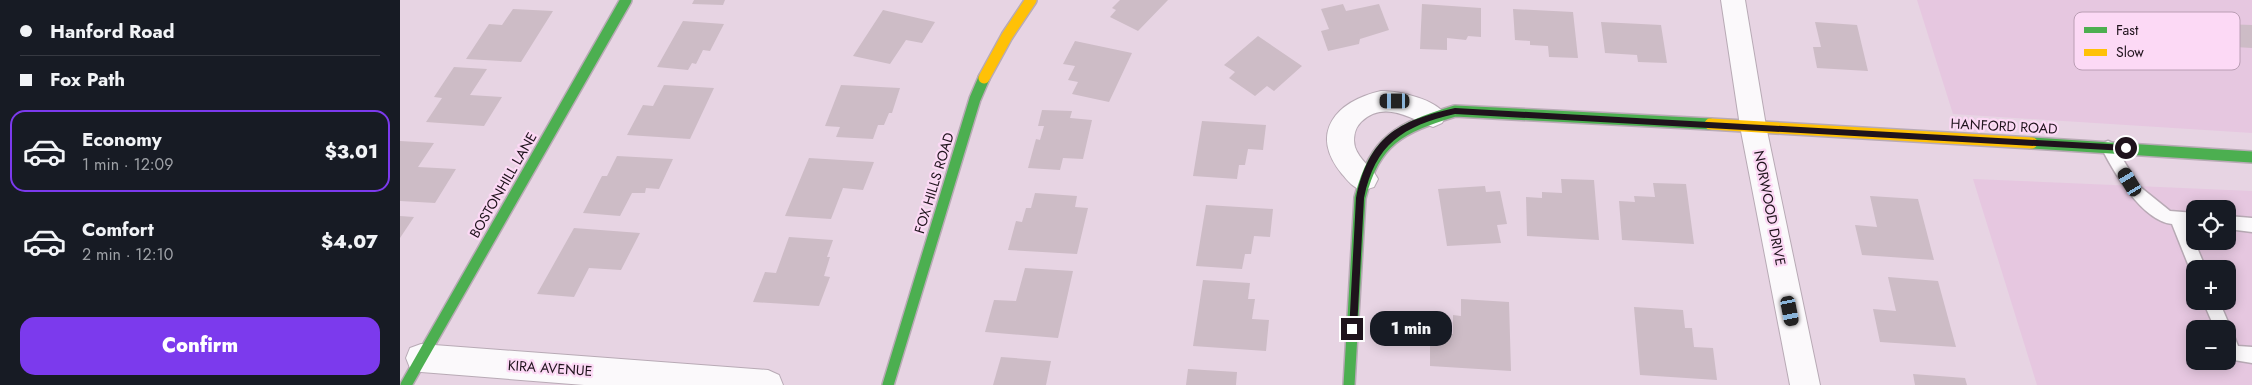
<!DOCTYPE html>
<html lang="en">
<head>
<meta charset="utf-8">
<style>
  :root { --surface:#171b24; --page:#20242c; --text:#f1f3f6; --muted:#9ea1a6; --line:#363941; --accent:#7c3aed }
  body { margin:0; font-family:Jost,sans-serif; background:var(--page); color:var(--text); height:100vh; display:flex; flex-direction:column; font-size:19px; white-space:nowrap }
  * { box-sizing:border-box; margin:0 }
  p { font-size:16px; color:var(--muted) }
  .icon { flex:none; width:28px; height:28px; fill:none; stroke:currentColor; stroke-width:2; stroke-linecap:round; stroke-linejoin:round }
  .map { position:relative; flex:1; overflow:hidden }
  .panel { display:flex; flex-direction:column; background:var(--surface); width:400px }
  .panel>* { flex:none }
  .banner { display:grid; align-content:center; height:110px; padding:0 20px; background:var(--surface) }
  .tools { position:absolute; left:1786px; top:200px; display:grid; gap:10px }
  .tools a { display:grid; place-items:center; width:50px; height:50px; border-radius:10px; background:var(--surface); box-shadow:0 2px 12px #0003; font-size:25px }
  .end { position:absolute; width:22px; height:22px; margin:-11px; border:6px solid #1f131c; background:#fff; box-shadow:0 0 0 2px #fff }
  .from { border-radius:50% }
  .bubble { position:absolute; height:35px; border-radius:15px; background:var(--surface); box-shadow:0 2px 12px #0003; font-size:16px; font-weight:800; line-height:35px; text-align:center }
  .car { position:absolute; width:15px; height:30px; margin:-15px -8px; border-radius:6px; box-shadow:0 0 4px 1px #0007; background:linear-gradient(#222 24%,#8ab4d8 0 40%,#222 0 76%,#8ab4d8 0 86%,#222 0) }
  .banner b { display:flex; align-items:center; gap:18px; height:48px; font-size:19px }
  .banner b+b { border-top:1px solid var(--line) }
  .banner i { width:12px; height:12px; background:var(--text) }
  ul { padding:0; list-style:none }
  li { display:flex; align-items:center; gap:15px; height:82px; margin:0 10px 8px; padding:0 10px; border:2px solid transparent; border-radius:15px }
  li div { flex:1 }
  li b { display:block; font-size:19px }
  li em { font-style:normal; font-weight:800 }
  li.on { border-color:var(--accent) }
  li>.icon { width:45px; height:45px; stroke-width:1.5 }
  .primary-button { display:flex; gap:10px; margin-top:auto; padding:10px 20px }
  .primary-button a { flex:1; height:58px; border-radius:15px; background:var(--accent); color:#fff; font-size:20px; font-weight:800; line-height:58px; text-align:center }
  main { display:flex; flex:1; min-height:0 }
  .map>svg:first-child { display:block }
</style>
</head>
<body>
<main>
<section class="panel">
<div class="banner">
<b><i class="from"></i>Hanford Road</b>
<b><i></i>Fox Path</b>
</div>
<ul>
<li class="on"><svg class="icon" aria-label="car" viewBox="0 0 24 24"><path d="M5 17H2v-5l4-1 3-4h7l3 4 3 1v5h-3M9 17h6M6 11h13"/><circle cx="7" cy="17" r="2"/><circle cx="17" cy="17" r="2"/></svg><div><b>Economy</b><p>1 min · 12:09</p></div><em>$3.01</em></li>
<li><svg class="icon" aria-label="car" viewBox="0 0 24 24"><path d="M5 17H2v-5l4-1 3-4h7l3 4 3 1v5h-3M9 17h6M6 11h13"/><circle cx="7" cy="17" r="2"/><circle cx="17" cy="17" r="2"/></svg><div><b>Comfort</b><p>2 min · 12:10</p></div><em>$4.07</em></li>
</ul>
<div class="primary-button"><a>Confirm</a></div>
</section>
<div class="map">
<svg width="1852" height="385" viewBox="0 0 1852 385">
  <rect width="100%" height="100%" fill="#e7d4e3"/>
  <g fill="#e6c7e0" fill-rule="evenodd">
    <path d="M1517,0H1852V133L1553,114Z"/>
    <path d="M1573,179L1852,191V385H1637ZM1795,209H1828V241H1795ZM1795,269H1828V301H1795ZM1795,329H1828V361H1795Z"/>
  </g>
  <g fill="#cdbcc6">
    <path d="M294,0H325L323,5L292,4Z"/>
    <path d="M720,0H768L738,31L710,17L716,10L712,8Z"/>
    <path d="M943,4L946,11L979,4L989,30L960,39L959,44L928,51L921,31L929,29L921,9Z"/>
    <path d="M1022,4L1081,8V37L1068,36L1066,40L1047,38V50L1020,49Z"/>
    <path d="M113,9L153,11L121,62L66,59L89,24L102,25Z"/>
    <path d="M1113,9L1173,12L1178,58L1149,57L1148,46L1130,45V41L1115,40Z"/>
    <path d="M483,10L535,22L522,43L506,40L490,64L453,56Z"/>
    <path d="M283,21L324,24L310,51L303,50L296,64L292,63L288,70L257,67Z"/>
    <path d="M1201,22L1261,25L1267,63L1238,62L1237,55L1205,53Z"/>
    <path d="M1415,22L1457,25L1468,71L1417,68L1413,47H1421Z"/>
    <path d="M1823,24L1852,25V48L1835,47Z"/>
    <path d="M858,36L902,66L874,91L867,86L855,96L829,78L835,72L824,65Z"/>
    <path d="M675,41L732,53L709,102L672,94L678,82L668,80L675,66L663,64Z"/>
    <path d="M54,67L87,69L70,95L102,97L84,126L26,122L42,98L34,97Z"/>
    <path d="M264,85L314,88L290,139L227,135L243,105L253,106Z"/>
    <path d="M441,85L500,88L492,113H489L484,125H478L473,139L436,137L440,127L425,126Z"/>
    <path d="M642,110L672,111L670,118L692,120L683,159L663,158L660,170L628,168L636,139L640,140L644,126H638Z"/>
    <path d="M802,121L866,125L863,150L848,149L845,165H839L837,179L793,176Z"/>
    <path d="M0,141L34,143L18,167L56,169L35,203L0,201Z"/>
    <path d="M217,156L273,159L259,189L246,188L245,193H232L220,216L183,213L202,176H207Z"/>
    <path d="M409,158L474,162L463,190L443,188L431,219L385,216Z"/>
    <path d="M1161,179L1194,180L1199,240L1127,236L1126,197L1142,198V192L1162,193Z"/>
    <path d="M1253,183L1286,184L1294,244L1222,240L1219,201L1235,202L1234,196L1255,197Z"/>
    <path d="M1085,186L1086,192L1100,191L1107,224L1097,225L1101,243L1047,246L1038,189Z"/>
    <path d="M635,193L677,196L675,207L688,208L677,254L608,250L616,221L622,222L626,208H631Z"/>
    <path d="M1470,196L1518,199L1534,260L1462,255L1455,225L1477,227Z"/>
    <path d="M806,205L873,209L870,237L854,236L851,254H845L842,269L796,266Z"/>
    <path d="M0,216L14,217L0,238Z"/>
    <path d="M174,228L240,233L221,270L189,268L174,297L137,294Z"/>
    <path d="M389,237L433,240L427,257H430L424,276L430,277L419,306L353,302L365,272L376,273Z"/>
    <path d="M625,268L673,271L658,338L585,332L594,300L616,301Z"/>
    <path d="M1488,277L1538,281L1556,347L1480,342L1473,309L1496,311Z"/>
    <path d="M803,280L850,283L848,299H855L852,319L869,320L866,351L793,346Z"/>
    <path d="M1061,299L1109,302L1111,371L1030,366V332L1053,334V315L1061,316Z"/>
    <path d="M1234,307L1283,310L1285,328H1292L1294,347L1313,348L1317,380L1240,375Z"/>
    <path d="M601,357L651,361L646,385H593Z"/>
    <path d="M788,369L837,372L836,385H786Z"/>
    <path d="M1513,374L1565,378L1567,385H1515Z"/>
  </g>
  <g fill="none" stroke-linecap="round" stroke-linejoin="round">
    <g stroke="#b8aab5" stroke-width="3">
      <g id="lane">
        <path d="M1708,141L1713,143L1739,186L1770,211L1795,213V227L1788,226L1806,269H1795V275L1792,274L1772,224C1742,221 1713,171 1701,147L1703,143Z"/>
        <path d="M1828,216L1852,218V232L1828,229Z"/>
        <path d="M1803,301H1819L1831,329L1829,334L1834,336L1838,346L1852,347V363L1828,359V329H1815Z"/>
      </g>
    </g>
    <g stroke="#b8aab5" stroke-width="2">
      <g id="street">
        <path d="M1321,0H1345L1366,126L1420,385H1390L1340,126Z"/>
        <path d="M981,91C999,91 1037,99 1046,116L1042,123L1033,127C1009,118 984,100 961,122C954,129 953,139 955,147C959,160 972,167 978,179L974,187C970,188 966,190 963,190C954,189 947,180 942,174C908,132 937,101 981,91Z"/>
        <path d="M21,344L368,370L379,375L383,385H184L21,372L10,368L6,358L10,348Z"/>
      </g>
    </g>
    <g stroke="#b8aab5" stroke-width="14">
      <g id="fast">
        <path d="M1632,143L1852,157"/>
        <path d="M6,385L226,0"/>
        <path d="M488,385L575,99L584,78"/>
        <path d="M949,385L960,198C975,139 1000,128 1055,111L1310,124"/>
      </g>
    </g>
    <g stroke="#b8aab5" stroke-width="14">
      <g id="slow">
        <path d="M584,78L607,36L631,0"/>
        <path d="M1310,124L1632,143"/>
      </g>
    </g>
    <use href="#lane" fill="#fbf9fb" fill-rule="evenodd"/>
    <use href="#street" fill="#fbf9fb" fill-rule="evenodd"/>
    <use href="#fast" stroke="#4caf50" stroke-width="11"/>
    <use href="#slow" stroke="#ffc107" stroke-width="11"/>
  </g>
  <path fill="#1f131c" d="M1055,108L1726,145L1730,148L1726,151L1055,114C1003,126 975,144 964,198L957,329L955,332H949L956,198C969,137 997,121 1055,108Z"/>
  <g text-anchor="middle" stroke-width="4.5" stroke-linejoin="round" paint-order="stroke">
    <g font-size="14" fill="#1f131c" stroke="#fcd9f5">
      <text transform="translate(1604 126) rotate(3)" y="5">HANFORD ROAD</text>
      <text transform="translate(534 183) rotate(-73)" y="5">FOX HILLS ROAD</text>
      <text transform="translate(103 185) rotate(-60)" y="5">BOSTONHILL LANE</text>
      <text transform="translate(1370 208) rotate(79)" y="5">NORWOOD DRIVE</text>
      <text transform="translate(150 368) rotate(4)" y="5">KIRA AVENUE</text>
    </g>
  </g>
  <rect x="1674" y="12" width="166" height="58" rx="8" fill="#fcd9f5" stroke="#ba9eb4" stroke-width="1"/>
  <rect x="1684" y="27" width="23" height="6" fill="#4caf50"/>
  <rect x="1684" y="49" width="23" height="7" fill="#ffc107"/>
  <g font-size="14" fill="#1f131c">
    <text x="1716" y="35">Fast</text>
    <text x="1716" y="57">Slow</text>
  </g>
</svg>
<div class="tools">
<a><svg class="icon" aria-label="locate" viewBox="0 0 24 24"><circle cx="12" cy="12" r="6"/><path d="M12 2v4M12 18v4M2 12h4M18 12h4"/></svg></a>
<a>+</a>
<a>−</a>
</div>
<i class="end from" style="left:1726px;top:148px"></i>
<i class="end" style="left:952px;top:329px"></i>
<div class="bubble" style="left:970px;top:311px;width:82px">1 min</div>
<i class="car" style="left:995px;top:101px;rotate:270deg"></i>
<i class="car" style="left:1730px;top:182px;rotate:329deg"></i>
<i class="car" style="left:1390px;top:311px;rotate:169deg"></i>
</div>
</main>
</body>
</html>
